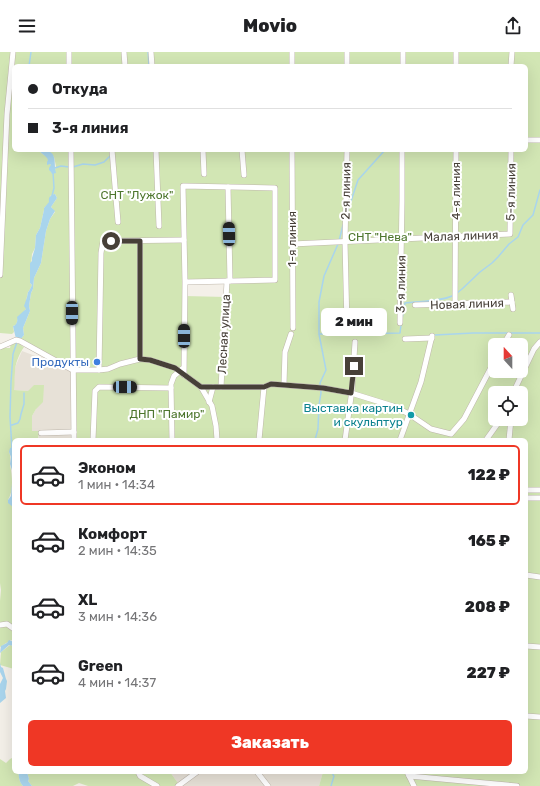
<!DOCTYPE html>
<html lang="ru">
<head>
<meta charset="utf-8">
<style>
  :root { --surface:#fff; --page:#f2f2f2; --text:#202124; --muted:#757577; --line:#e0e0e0; --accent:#ef3725 }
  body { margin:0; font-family:Rubik,sans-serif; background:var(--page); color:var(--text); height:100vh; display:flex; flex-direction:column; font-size:15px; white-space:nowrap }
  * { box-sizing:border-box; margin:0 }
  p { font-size:13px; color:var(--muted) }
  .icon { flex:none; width:22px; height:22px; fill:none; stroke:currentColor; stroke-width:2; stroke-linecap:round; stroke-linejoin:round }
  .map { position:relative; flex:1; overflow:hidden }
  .side { position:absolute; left:12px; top:386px; width:516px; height:336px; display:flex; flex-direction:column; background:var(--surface); border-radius:6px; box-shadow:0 4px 16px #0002 }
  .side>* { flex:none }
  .top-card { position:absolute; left:12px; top:12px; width:516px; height:88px; border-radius:6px; box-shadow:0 4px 16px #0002; display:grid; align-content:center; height:88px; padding:0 16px; background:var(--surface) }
  .needle { width:26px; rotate:339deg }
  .tools { position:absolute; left:488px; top:286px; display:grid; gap:8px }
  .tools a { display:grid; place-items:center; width:40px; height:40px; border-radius:6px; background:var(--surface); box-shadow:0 4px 16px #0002; font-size:20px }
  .end { position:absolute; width:18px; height:18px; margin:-9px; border:5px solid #474038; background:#fff; box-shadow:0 0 0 2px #fff }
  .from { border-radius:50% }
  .bubble { position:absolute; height:28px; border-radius:6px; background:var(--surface); box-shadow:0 4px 16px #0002; font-size:13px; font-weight:800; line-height:28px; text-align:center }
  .car { position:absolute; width:12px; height:24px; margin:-12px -6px; border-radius:5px; box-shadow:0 0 3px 1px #0007; background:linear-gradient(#222 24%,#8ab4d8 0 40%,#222 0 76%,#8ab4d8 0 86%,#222 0) }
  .top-card b { display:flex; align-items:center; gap:14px; height:38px; font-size:15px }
  .top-card b+b { border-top:1px solid var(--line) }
  .top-card i { width:10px; height:10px; background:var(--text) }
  ul { padding:7px 0 0; list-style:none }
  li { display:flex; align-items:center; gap:12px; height:60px; margin:0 8px 6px; padding:0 8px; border:2px solid transparent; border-radius:6px }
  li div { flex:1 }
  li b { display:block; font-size:15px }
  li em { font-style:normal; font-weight:800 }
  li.active { border-color:var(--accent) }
  li>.icon { width:36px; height:36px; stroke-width:1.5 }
  .cta { display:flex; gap:8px; margin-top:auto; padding:8px 16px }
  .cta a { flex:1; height:46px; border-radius:6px; background:var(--accent); color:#fff; font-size:16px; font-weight:800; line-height:46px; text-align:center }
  header { display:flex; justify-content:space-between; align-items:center; height:52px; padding:0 16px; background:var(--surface); font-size:18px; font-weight:800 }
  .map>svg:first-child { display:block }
</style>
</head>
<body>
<header><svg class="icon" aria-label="menu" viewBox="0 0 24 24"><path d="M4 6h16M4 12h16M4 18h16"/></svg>Movio<svg class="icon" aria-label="share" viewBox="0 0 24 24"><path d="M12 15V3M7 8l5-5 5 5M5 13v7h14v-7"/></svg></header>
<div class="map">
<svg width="540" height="734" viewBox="0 0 540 734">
  <rect width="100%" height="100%" fill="#f4f0e9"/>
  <g fill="#e7e1d7">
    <path d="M22,299L73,318L74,388H38L39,384L32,380V364L36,357L28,339L14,338V321L16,313Z"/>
    <path d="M170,720H323L319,734H180Z"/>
  </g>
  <g fill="#d2e6b4" fill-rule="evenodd">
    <path d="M0,0H540V734H319L323,720H526V388H74L73,318L20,288L24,283L23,276L30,259L29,254L31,241L33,237L34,226L41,211L46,179L50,167L55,160L51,155L57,146L55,142L50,144V150L44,156V158L40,176L36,183L35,196L32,202L31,213L30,231L32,233L29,239L28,240L26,249V257L18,267L16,273L13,274L14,280L12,282L0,281ZM14,14H526V98H47L54,105L56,114L55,118L52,122L51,114V113C49,110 49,108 47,105C44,102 42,103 39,98H14ZM227,229L226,245L185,244V230ZM495,293H521V319H495ZM495,341H521V367H495Z"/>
    <path d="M20,290L22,294L24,295C19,302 15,312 15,320C14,326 15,332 14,338L28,339L34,333H44L43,350L36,357L32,364V379H39L38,388H14V395L12,396L9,400C11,404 10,408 10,413C12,423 14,438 8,448L13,455L12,451L14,450V468L13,469L14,476V590L11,588L0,595V549L1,538L0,531V296H10L11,292L16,291L17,292Z"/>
    <path d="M10,593L14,594V617L0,613L1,600Z"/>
    <path d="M14,705V720H19C18,725 20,731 23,734H0V707L6,711L10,707Z"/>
    <path d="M27,720H170L180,734H88L79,731L73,734H32L28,729L29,727Z"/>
  </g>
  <g fill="#a9d5ed">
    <path d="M39,98C59,98 53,108 56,121L52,122L51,120L49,118V116L51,113L50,112L47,113V110L48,108C46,103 42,103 39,98Z"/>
    <path d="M55,142L57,146L51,155L55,159L50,167L46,179L41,211L34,226L33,237L31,241L29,254L30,259L23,276L24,283L20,288L16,287L13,274C17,273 18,268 17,265L26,257L24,254L27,245L28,240L29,239L32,233L30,231V211L32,209V206L35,196L36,183L40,176L44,158V156L49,150C48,145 51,143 55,142Z"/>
    <path d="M14,395V450L12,452L13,455L8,451V448L11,444L12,432V418L10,412L11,405L9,400L10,396Z"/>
    <path d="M9,588L14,590V594L9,593L0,601L1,594L7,591Z"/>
    <path d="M0,611L1,615L3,616L6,627L7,629L6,637L5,639L6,646L0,651V632L3,626L0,620Z"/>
    <path d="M19,720H27L29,727L28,729L32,734H23C20,731 18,725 19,720Z"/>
  </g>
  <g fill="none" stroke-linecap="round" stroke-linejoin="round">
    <g stroke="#a9d5ed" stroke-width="1.5">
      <path d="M148,0L149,14"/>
      <path d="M29,14L31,0"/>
      <path d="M73,115L83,112L95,113L104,110L110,104"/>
      <path d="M55,116L61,114L69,115"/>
      <path d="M52,144L54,136L53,120"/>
      <path d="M348,158L358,128L385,98"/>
      <path d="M339,189L343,173"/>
      <path d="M457,241L462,237L480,220L492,211L498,205L509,192L518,185L523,173L533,163L540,138"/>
      <path d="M402,267L405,251C419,249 441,250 454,243"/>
      <path d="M320,282L400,281L401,273"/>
      <path d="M435,283L473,281H540"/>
      <path d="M11,373H12L18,371L20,367L21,362L24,352V341"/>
      <path d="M315,388L318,377L319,353L321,341L320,331L326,318L319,282V250L324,224L338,192"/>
      <path d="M12,397L10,365L11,330L13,302L17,290"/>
      <path d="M331,734L334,724L333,723V720"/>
    </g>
    <g stroke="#bfb7ac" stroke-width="6">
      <g id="minor">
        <path d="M69,0V14"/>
        <path d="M124,0L125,14"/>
        <path d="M151,0L152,14"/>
        <path d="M292,0V14"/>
        <path d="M456,0V14"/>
        <path d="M347,14V0"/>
        <path d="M403,14V0"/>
        <path d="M511,14L512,0"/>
        <path d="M526,88H540"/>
        <path d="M71,98L74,388"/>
        <path d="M112,98L118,170"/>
        <path d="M156,98L159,174"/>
        <path d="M203,98L204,122"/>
        <path d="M242,98L244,123"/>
        <path d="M292,98L293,276"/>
        <path d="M347,98L345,190L347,275"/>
        <path d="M228,135L230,229"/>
        <path d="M140,189V307"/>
        <path d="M292,192L510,182L511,98"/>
        <path d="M0,223L7,62L13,0"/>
        <path d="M511,243L512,250"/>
        <path d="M455,252L456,98"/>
        <path d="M415,253L512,250L513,257"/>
        <path d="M400,271L402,149V98"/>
        <path d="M405,287L432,286"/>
        <path d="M503,293L509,283"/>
        <path d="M0,295L16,288L20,289L58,310L73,318H99L108,317L120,312L140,307L150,308L175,316L201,335H264L271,332L323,336L351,341L393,354L409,362L431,377L451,382L464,367L495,308"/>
        <path d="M99,318L101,201L103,189L184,188"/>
        <path d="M184,323L185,230L183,134L275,136V228L185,230"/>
        <path d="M284,332L285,300L291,282"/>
        <path d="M201,335L212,354L216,374L217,388"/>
        <path d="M221,335L227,229"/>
        <path d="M513,341L534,297L540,290"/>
        <path d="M209,350L213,335"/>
        <path d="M41,381L74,380"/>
        <path d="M93,388L95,339L99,335L171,336"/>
        <path d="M172,388L171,332L174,324L182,317"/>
        <path d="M259,388L264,335"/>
        <path d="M345,388L352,338L355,290"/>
        <path d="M400,388L421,330L432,284"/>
        <path d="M486,388L501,367"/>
        <path d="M509,388L511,367"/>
        <path d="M526,438H540"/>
        <path d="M526,446H540"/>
        <path d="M526,523L540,525"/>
        <path d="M0,573L7,572L14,577"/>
        <path d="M526,594L540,595"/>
        <path d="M526,664L540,665"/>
        <path d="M138,720L140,724L157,734"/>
        <path d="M257,720L268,734"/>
        <path d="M407,720L414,734"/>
        <path d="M409,724L517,734"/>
        <path d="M178,734L197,720"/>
      </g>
    </g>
    <use href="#minor" stroke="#fff" stroke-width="5"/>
  </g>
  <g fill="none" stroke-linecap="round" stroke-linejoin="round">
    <path stroke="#474038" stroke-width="5" d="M111,189H140V307L150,308L175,316L201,335H264L271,332L323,336L351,341L354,314"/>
  </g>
  <circle fill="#3f7fe0" stroke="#fff" stroke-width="1.5" cx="97" cy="310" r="4"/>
  <circle fill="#0f9aa8" stroke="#fff" stroke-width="1.5" cx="411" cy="363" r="4"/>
  <g text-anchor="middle" stroke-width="4" stroke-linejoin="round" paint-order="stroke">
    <g font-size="12" fill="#474038" stroke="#fff">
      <text transform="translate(346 139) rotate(-89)" y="4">2-я линия</text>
      <text transform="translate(456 139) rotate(-90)" y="4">4-я линия</text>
      <text transform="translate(511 140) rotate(-89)" y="4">5-я линия</text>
      <text transform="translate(461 184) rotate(-2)" y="4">Малая линия</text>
      <text transform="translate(292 187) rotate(-90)" y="4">1-я линия</text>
      <text transform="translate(401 232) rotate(-89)" y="4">3-я линия</text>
      <text transform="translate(467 252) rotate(-2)" y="4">Новая линия</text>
      <text transform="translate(224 282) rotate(-87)" y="4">Лесная улица</text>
    </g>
    <g font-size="12" fill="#4d762d" stroke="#fff">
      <text x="137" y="147">СНТ "Лужок"</text>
      <text x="380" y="189">СНТ "Нева"</text>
      <text x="167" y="366">ДНП "Памир"</text>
    </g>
    <g font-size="12" fill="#366cbe" stroke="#fff" text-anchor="end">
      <text x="89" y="314">Продукты</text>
    </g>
    <g font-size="12" fill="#0d838f" stroke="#fff" text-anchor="end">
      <text x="403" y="360">Выставка картин<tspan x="403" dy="14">и скульптур</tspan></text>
    </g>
  </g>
</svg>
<div class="tools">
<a><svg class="needle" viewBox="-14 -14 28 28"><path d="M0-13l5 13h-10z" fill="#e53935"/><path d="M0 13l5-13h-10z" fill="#757577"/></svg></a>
<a><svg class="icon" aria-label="locate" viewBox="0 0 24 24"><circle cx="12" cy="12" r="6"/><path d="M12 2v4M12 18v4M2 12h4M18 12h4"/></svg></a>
</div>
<i class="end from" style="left:111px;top:189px"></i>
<i class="end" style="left:354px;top:314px"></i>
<div class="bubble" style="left:321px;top:256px;width:66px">2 мин</div>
<i class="car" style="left:229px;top:182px;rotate:359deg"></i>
<i class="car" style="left:72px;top:261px;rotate:180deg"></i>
<i class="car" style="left:184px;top:284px;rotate:0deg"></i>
<i class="car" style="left:125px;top:335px;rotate:91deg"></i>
<div class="top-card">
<b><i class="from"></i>Откуда</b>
<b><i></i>3-я линия</b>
</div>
<section class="side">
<ul>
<li class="active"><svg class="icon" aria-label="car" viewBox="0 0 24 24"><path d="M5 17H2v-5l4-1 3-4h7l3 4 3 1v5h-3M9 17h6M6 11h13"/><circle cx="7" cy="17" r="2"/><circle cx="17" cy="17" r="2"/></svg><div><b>Эконом</b><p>1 мин · 14:34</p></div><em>122 ₽</em></li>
<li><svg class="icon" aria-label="car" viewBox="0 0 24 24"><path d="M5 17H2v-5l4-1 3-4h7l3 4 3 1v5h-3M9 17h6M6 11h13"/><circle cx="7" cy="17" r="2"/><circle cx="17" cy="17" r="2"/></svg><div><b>Комфорт</b><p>2 мин · 14:35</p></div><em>165 ₽</em></li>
<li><svg class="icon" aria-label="car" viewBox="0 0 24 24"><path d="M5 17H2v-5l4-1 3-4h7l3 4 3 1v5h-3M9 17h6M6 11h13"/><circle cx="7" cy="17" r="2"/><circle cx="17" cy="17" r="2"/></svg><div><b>XL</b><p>3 мин · 14:36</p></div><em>208 ₽</em></li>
<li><svg class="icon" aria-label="car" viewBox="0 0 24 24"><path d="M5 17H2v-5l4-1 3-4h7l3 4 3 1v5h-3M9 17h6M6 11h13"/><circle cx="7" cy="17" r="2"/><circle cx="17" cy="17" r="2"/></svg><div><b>Green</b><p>4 мин · 14:37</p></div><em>227 ₽</em></li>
</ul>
<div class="cta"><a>Заказать</a></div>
</section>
</div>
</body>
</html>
